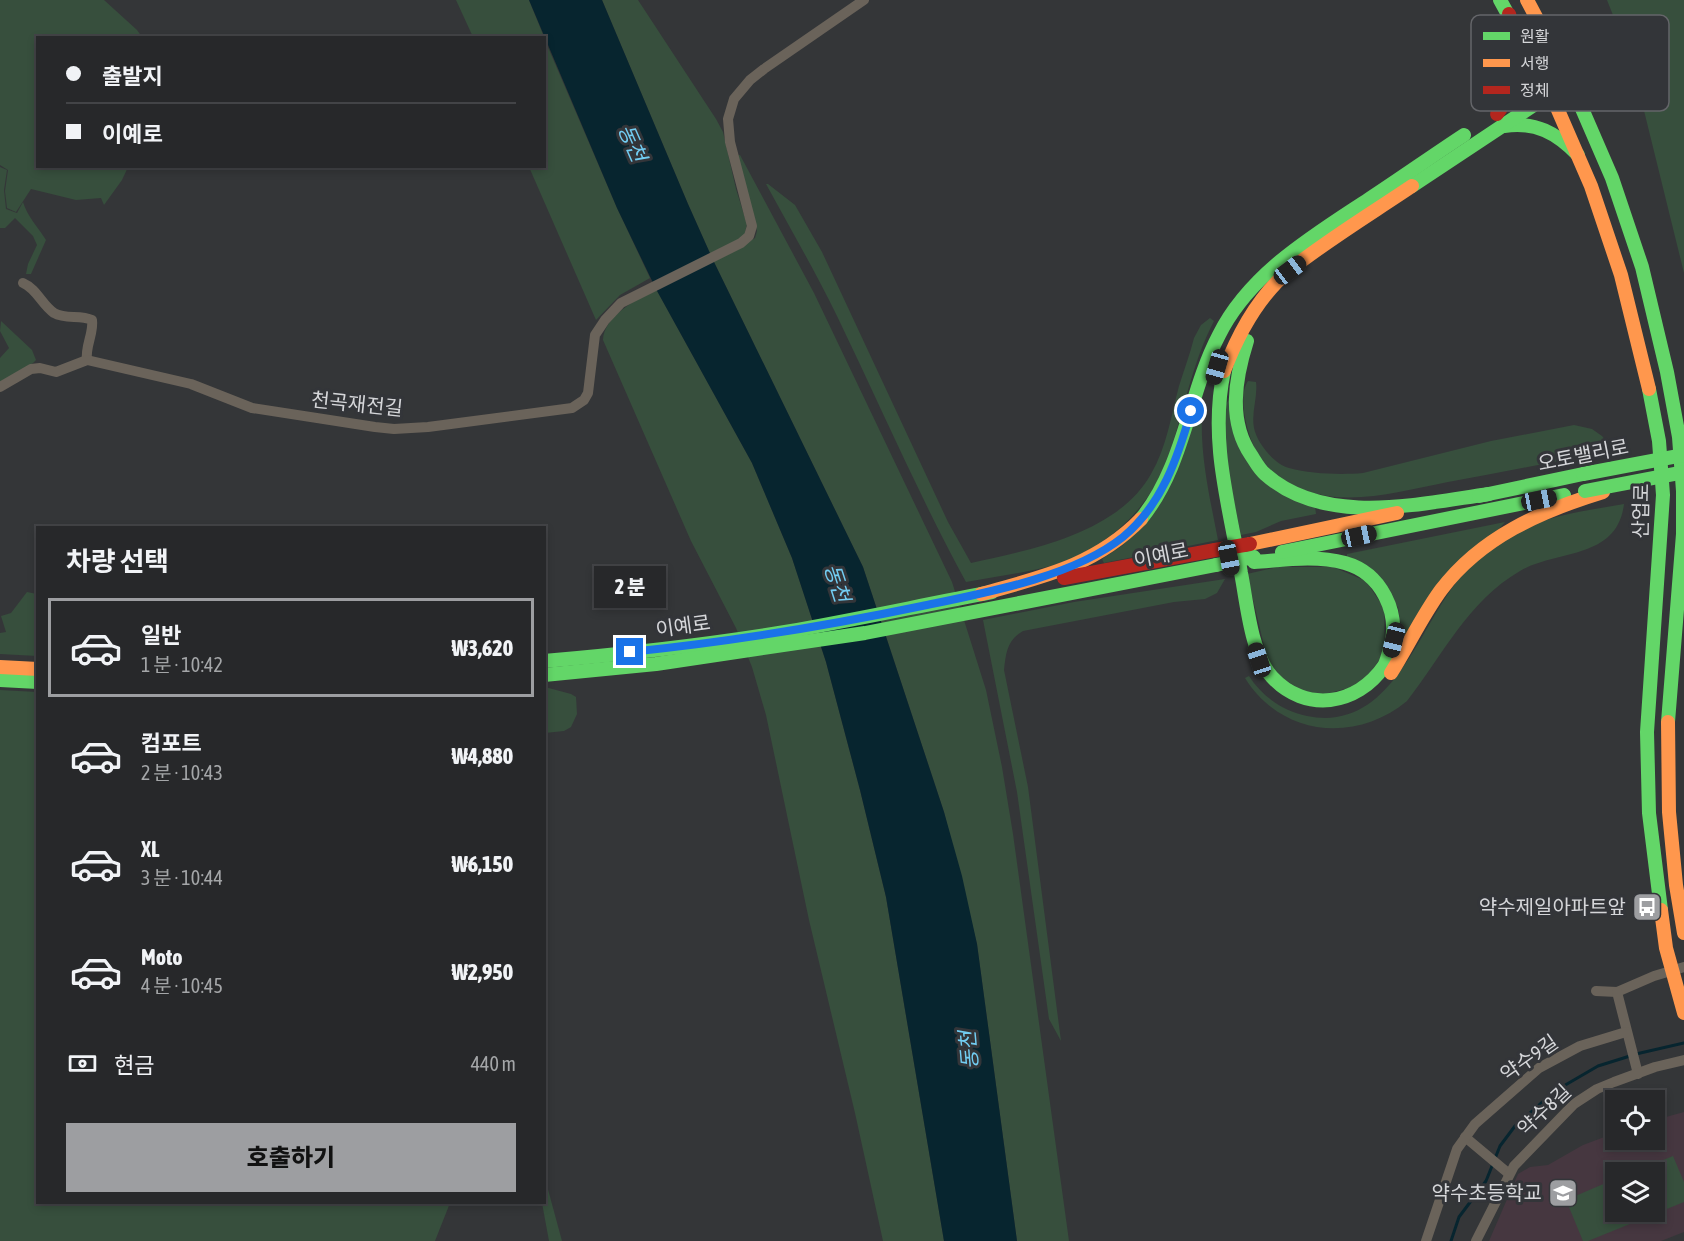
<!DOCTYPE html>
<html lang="ko">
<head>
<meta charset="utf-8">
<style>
  :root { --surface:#27282a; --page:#333436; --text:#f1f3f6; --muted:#a4a6a8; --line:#434447; --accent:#9d9ea1 }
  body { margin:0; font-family:"Asap Condensed","Noto Sans KR",sans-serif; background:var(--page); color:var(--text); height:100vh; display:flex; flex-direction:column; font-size:22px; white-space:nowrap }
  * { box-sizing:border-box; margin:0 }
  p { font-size:20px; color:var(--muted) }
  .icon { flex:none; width:33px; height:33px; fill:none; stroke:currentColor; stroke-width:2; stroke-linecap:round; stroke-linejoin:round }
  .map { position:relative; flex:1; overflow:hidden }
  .sheet { position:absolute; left:36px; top:526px; width:510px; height:678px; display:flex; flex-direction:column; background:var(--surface); border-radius:0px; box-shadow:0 3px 9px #0003,0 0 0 2px var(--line) }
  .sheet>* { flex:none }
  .hud { position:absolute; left:36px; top:36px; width:510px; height:132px; border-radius:0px; box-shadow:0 3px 9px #0003,0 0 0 2px var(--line); display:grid; align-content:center; height:132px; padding:0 30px; background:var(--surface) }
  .controls { position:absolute; left:1605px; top:1090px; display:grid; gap:12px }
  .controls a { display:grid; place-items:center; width:60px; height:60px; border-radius:0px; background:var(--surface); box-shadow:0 3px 9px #0003,0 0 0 2px var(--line); font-size:30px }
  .end { position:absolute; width:27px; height:27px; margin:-14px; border:8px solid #1a73e8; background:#fff; box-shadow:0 0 0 3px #fff }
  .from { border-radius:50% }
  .bubble { position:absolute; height:42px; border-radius:0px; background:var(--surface); box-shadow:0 3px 9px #0003,0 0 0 2px var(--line); font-size:20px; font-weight:800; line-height:42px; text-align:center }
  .car { position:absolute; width:18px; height:36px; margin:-18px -9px; border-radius:8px; box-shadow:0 0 4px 2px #0007; background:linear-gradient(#222 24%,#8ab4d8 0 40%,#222 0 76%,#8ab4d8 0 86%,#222 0) }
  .hud b { display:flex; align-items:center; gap:21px; height:57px; font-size:22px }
  .hud b+b { border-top:2px solid var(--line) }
  .hud i { width:15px; height:15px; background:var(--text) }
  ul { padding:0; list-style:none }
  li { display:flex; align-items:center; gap:18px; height:99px; margin:0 12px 9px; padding:0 18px; border:3px solid transparent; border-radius:0px }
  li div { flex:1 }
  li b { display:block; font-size:22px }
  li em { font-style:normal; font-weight:800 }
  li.on { border-color:var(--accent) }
  li>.icon { width:54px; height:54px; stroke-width:1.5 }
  h2 { padding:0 30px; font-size:27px; line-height:72px }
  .pay { display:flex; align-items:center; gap:15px; height:66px; padding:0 30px; font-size:22px }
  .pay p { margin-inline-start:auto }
  .primary-button { display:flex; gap:12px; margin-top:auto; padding:12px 30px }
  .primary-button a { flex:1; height:69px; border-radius:0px; background:var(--accent); color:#111; font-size:24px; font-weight:800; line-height:69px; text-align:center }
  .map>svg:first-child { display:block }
</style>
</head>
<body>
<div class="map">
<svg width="1684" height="1241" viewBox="0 0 1684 1241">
  <rect width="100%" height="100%" fill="#343638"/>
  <path fill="#463740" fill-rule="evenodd" d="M1684,1112V1232L1661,1241H1489L1518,1174L1530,1167L1548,1165L1583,1145L1615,1133L1616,1140H1654L1655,1120ZM1616,1173H1654V1212H1616Z"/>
  <g fill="#374f3d">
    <path d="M0,0H104L137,30L142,37L38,38V166L128,167L122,180L104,205L101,198L76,200L31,189L16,212L7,208L5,191L8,170L0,165Z"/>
    <path d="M456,0H529L544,37H473Z"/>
    <path d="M602,0H638L716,119L723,132L736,189L747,224L742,246L755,238L757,231L736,156L740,155L814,293L952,582L986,690L1002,767L1013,834L1069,1241H1017L977,944L944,812L863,567L713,260L688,204Z"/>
    <path d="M1607,0H1684V273L1633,66Z"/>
    <path d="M544,38L617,208L650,278L620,295L596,320L529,167L544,166Z"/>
    <path d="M0,167L7,170L4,190L6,209L17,213L23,202C27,216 38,227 46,240L31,274H26L28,264L37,245L33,236L15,218L5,228H0Z"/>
    <path d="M766,184H768L795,205L822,252L948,522L971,563C1031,550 1118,533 1151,474C1167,446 1171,416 1179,386C1184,370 1190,354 1194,338L1201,325L1210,318L1214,321C1192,363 1184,410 1169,455C1151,508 1106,550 1051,566C1024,573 994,577 966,582C919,496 880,405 837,316C815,271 790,228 766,184Z"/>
    <path d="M656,289L752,463L792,558L826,662L860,790L886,897L944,1241H883L855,1113L809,920L766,715L752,667L736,628L691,541L603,340C604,316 637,299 656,289Z"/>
    <path d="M1,321L32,350L36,360L33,363L0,384V358L9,348L0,331Z"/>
    <path d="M1248,381L1256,382C1258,397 1251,412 1254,428C1257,443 1274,464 1289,468C1311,474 1341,475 1363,473L1491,441L1574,425L1592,429L1602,436L1613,450C1558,461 1503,472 1448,482C1406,490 1359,504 1317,494C1289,487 1263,470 1252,442C1246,427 1238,396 1248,381Z"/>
    <path d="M1231,397L1238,443L1315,506L1316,514L1281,521L1256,532L1241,535L1225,458L1223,408Z"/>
    <path d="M1203,400C1198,448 1209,493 1218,540L1104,563L1102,559L1123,545Z"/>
    <path d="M1624,504C1617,560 1558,549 1520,571C1468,601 1443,655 1407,701C1355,744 1281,736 1245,678L1249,676C1262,696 1282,711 1307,716C1386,732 1414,642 1450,591C1462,573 1488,549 1506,538C1541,516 1584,511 1624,504Z"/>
    <path d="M1505,522L1403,640L1398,607L1347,558V554Z"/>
    <path d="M1278,567H1333L1366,581L1384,608L1385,652L1361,685L1313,697L1270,671L1247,574Z"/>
    <path d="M1225,579L1217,593L1205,599L1174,602L1023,631C1007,640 1006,653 1004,670L1028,787L1061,1041L1049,1019L1017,792L983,620L1074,602Z"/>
    <path d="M27,592L37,594V656L0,654V633L6,632L1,616L11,613Z"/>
    <path d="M545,687L571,694L576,697L577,714L571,727L564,731L545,733Z"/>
    <path d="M0,690L37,692L38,1203H450L435,1241H0Z"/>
    <path d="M1673,1156L1684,1182V1202L1588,1241H1583L1566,1200L1615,1179L1616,1212H1654V1173H1631Z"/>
    <path d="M545,1176L546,1182L562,1241H549L542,1203H544Z"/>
  </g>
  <path fill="#07252f" d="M529,0H602L688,204L713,260L863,567L944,812L962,876L977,944L1017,1241H944L886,897L860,790L826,662L792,558L752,463L656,289L617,208Z"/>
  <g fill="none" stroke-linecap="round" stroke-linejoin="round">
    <g stroke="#07252f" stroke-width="3">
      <path d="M1636,1054L1684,1043"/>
      <path d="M1451,1241L1459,1217L1486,1181L1500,1146L1515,1126L1555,1091L1598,1066L1630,1056"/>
    </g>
    <g stroke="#6a635a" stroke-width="10">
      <path d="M23,283C37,289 42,305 54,313C66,320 80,314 92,320C94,333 85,346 87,360"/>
      <path d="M0,387L31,369L40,368L56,372L87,360L191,384L252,408L375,427L394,429L428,427L572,408L584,400L588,393L595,335L605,320L621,303L741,243L749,236L752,226L730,142L728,119L734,99L750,80L764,69L864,0"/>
      <path d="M1596,991L1617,992L1654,976L1684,967"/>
      <path d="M1617,992L1638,1074"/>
      <path d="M1465,1137L1508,1173"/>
      <path d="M1426,1241L1457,1149L1475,1124L1539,1068L1580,1046L1626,1032"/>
      <path d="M1476,1241L1514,1166L1574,1104L1597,1089L1614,1082L1655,1067L1684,1060"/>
    </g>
    <g stroke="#63d668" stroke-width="14">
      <path d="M1500,0L1545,82"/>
      <path d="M1570,81L1612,178L1642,267L1667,372L1679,437L1683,491V534L1668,722"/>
      <path d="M1504,126C1535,121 1557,133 1578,155"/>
      <path d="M1412,186L1570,81"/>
      <path d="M1247,341C1235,379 1228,421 1251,455C1255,461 1259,469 1265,474C1324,527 1418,504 1489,494"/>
      <path d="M1224,371C1209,440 1229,505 1241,573C1247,603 1251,654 1272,677C1305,713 1357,706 1384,666C1387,661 1388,655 1390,649C1401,613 1381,573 1345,563C1315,555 1284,560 1254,562"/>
      <path d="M1649,389L1659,441L1663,495L1647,732L1649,813L1661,910"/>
      <path d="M1479,496L1583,474"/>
      <path d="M1141,519C1185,465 1188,394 1219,335C1250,273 1313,236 1369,199C1401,178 1432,156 1464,135"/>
      <path d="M1282,552L1564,495"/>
      <path d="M544,661C625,654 705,645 785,632C854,620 923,605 992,592"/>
      <path d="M544,675L656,664L865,633L1216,565"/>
      <path d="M0,680L38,682"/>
    </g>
    <g stroke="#ff974d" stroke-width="14">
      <path d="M1527,0L1570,81"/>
      <path d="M1548,87L1591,186L1621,275L1649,389"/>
      <path d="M1224,371C1238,334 1259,295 1291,269C1329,239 1372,213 1412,186"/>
      <path d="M1250,544L1397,513"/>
      <path d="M981,594C1042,577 1095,566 1141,519"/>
      <path d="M0,667L38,669"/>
      <path d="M1391,673C1408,646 1422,616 1441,590C1481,537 1541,511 1603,492"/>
      <path d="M1668,722L1669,812L1676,885L1684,933"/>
      <path d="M1661,910L1666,948L1684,1013"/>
    </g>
    <g stroke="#b3261e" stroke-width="14">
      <path d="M1497,114C1523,78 1521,56 1509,14"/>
      <path d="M1064,578L1215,550"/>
    </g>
    <g stroke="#63d668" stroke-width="14">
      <path d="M1583,474L1684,455"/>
      <path d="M1585,491L1684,472"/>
      <path d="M1216,565L1254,557"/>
    </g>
    <path stroke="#b3261e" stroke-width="14" d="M1215,550L1250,544"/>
  </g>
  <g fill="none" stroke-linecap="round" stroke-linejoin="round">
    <path stroke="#1a73e8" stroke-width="8" d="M630,652C728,642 826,626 922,606C985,593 1073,577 1123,537C1162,505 1178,457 1191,411"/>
  </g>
  <defs>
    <g id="bus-square" transform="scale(1.5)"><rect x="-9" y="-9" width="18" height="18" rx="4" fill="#9d9ea1" stroke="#333539"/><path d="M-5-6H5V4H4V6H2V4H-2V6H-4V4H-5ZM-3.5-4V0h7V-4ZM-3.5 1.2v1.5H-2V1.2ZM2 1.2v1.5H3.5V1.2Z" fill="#fff"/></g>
    <g id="school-square" transform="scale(1.5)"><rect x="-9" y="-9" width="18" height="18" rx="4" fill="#9d9ea1" stroke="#333539"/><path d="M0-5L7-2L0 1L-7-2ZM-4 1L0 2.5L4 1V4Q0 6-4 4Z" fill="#fff"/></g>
  </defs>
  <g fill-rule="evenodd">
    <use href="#bus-square" x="1647" y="907"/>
    <use href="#school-square" x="1563" y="1193"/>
  </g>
  <g text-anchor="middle" stroke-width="6" stroke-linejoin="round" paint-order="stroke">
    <g font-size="20" fill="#d5d6d9" stroke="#333539">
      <text transform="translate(357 404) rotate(6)" y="7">천곡재전길</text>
      <text transform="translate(1583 455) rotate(-11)" y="7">오토밸리로</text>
      <text transform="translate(1641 511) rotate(-89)" y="7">산업로</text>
      <text transform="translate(1161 555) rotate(-11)" y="7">이예로</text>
      <text transform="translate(683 626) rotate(-8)" y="7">이예로</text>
      <text transform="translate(1529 1058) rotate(-35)" y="7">약수9길</text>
      <text transform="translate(1544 1110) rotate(-43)" y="7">약수8길</text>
    </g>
    <g font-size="20" fill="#d5d6d9" stroke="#333539" text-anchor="end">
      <text x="1626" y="914">약수제일아파트앞</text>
      <text x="1542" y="1200">약수초등학교</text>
    </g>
    <g font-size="21" font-style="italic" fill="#72cdf2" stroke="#333539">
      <text transform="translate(632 143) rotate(66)" y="7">동천</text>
      <text transform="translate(837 583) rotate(72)" y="7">동천</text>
      <text transform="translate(969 1050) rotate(-95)" y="7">동천</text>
    </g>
  </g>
  <rect x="1471" y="15" width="198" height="96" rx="9" fill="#333539" stroke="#646569" stroke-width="1.5"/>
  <rect x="1483" y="32" width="27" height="8" fill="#63d668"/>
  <rect x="1483" y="59" width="27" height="8" fill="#ff974d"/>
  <rect x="1483" y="86" width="27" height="8" fill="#b3261e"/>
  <g font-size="16" fill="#d5d6d9">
    <text x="1520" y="42">원활</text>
    <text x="1520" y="69">서행</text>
    <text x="1520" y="96">정체</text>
  </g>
</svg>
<div class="controls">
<a><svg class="icon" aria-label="locate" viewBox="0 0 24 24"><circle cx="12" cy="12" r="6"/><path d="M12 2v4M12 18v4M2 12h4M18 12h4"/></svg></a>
<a><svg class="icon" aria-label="layers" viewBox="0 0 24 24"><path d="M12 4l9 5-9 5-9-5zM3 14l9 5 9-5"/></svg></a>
</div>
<i class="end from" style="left:1191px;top:411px"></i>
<i class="end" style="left:630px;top:652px"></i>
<div class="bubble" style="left:594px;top:566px;width:72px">2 분</div>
<i class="car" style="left:1290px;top:270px;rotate:53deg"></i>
<i class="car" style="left:1217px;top:367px;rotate:196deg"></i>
<i class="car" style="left:1539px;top:500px;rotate:79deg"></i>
<i class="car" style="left:1359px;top:536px;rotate:78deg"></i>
<i class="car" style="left:1229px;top:558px;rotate:169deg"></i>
<i class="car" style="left:1394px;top:640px;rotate:194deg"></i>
<i class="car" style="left:1259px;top:660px;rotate:342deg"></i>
<div class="hud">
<b><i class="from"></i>출발지</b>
<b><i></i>이예로</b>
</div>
<section class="sheet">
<h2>차량 선택</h2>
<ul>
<li class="on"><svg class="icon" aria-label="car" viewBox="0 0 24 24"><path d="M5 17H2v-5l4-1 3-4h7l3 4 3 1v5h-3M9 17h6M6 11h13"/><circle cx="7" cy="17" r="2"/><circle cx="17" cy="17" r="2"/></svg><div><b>일반</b><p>1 분 · 10:42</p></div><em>₩3,620</em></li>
<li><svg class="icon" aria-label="car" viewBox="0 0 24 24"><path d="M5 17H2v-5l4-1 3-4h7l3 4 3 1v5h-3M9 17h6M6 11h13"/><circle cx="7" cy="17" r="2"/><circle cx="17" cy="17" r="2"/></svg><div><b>컴포트</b><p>2 분 · 10:43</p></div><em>₩4,880</em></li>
<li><svg class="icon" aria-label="car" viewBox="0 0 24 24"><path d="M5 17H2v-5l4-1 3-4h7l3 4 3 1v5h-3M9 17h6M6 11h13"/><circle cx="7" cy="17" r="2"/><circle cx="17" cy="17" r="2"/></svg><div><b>XL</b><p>3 분 · 10:44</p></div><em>₩6,150</em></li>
<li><svg class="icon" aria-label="car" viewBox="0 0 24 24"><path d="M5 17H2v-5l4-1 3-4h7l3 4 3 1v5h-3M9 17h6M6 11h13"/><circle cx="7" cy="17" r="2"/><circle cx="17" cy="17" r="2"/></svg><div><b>Moto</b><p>4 분 · 10:45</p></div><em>₩2,950</em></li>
</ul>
<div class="pay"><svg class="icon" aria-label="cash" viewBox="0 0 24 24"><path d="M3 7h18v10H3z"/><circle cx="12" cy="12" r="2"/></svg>현금<p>440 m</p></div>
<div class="primary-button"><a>호출하기</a></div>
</section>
</div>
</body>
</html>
